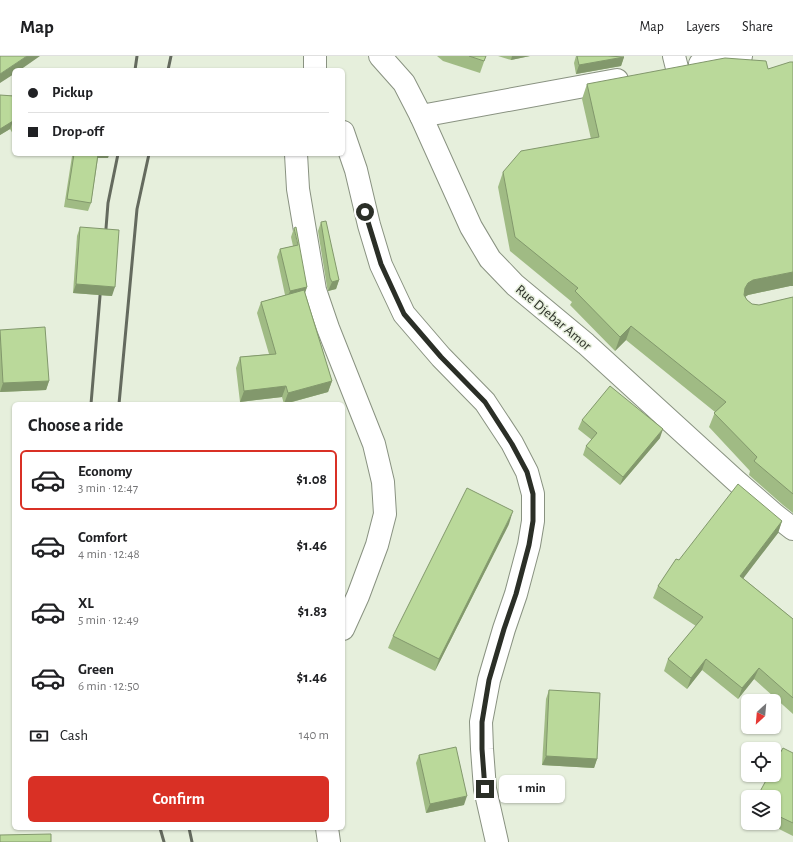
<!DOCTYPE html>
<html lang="en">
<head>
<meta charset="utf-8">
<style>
  :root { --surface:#fff; --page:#f2f2f2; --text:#202124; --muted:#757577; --line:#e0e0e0; --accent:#d93025 }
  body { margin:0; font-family:"Alegreya Sans",sans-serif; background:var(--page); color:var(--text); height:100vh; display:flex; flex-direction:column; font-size:15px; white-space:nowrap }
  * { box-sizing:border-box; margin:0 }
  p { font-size:13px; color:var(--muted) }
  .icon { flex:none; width:22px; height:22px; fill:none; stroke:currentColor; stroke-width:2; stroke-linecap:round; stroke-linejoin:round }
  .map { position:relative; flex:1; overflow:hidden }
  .drawer { position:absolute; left:12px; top:346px; width:333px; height:428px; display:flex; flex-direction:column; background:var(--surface); border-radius:6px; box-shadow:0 1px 3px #0004 }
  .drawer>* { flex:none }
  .guide { position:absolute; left:12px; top:12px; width:333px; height:88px; border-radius:6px; box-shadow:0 1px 3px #0004; display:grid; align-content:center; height:88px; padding:0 16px; background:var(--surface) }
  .needle { width:26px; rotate:206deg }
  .fabs { position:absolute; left:741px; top:638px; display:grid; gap:8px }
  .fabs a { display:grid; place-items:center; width:40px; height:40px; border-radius:6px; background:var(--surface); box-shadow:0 1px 3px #0004; font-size:20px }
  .end { position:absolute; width:18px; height:18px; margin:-9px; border:5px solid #2b2f27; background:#fff; box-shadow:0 0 0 2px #fff }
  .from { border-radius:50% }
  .bubble { position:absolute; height:28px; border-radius:6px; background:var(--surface); box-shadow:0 1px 3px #0004; font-size:13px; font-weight:600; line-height:28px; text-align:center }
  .guide b { display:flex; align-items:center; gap:14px; height:38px; font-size:15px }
  .guide b+b { border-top:1px solid var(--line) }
  .guide i { width:10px; height:10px; background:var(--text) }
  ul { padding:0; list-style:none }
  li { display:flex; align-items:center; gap:12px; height:60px; margin:0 8px 6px; padding:0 8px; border:2px solid transparent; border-radius:6px }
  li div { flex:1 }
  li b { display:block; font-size:15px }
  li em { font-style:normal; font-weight:600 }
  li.selected { border-color:var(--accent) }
  li>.icon { width:36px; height:36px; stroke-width:1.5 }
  h2 { padding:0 16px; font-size:18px; line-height:48px }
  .pay { display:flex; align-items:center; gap:10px; height:44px; padding:0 16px; font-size:15px }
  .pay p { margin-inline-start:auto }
  .action { display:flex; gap:8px; margin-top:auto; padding:8px 16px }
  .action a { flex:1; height:46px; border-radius:6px; background:var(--accent); color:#fff; font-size:16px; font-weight:600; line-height:46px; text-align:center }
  header { display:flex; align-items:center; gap:24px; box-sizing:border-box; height:56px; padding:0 20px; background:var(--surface); border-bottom:1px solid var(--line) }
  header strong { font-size:19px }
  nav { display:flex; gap:22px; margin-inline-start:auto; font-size:14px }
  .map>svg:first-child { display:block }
</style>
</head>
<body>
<header>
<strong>Map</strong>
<nav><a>Map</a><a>Layers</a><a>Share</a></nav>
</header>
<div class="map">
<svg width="793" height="786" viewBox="0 0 793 786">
  <rect width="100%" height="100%" fill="#e6efdc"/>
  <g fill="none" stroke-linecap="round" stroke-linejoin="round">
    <g stroke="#899281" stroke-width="24">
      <g id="street">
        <path d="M674,0L677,12"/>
        <path d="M700,8L741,0"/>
        <path d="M421,60L617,24"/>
        <path d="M296,98L298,133L315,234L328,272L374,388L383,426L385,458L377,489L358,540L343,573"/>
        <path d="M327,772L329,786"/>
      </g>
    </g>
    <g stroke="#899281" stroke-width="24">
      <g id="secondary">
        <path d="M315,0V14"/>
        <path d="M343,76L356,114L369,169L381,209L404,258L441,301L485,346L512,387L527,416L533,438V465L529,489L516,538L504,573L489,624L481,666L482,693L485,733L497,786"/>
      </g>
    </g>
    <g stroke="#899281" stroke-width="24">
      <path id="primary" d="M380,0L404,27L421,60L471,171L490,203L515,229L586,288L735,424L775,459L793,473"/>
    </g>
    <use href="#street" stroke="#fff" stroke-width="22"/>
    <use href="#secondary" stroke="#fff" stroke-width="22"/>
    <use href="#primary" stroke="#fff" stroke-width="22"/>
    <g stroke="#646a5e" stroke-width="3">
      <path d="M135,14L137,0"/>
      <path d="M168,14L171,0"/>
      <path d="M105,185L108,147L118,98"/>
      <path d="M91,348L101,228"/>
      <path d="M119,348L137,153L149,98"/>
      <path d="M160,772L164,786"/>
      <path d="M189,772L192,786"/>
    </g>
  </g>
  <g fill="#a0bb84">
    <path d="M437,0H486L480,17L443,5Z"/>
    <path d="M498,0H530L511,4Z"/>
    <path d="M576,0H608L624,1L621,10L576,18L574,7Z"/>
    <path d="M793,6V230H790L748,239L745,241L747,244L752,248L759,249L793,241V457L783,449L749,419L750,415L709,371L715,356L626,284L615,295L570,249L572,246L510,195L498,131L503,116L591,83L582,43L587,28L768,13Z"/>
    <path d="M0,39L14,40V78H13L10,73L0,79Z"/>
    <path d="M41,98H109L108,102H98L91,147L88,155L64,151L72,100L41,99Z"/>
    <path d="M321,166L339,224L336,233L328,235L327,231L318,175Z"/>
    <path d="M80,171L112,240L73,237L77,180Z"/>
    <path d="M294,172L307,231L305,236L332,325L328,336L285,348H284L282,341L240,346L236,312L240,301L269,298L257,257L261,246L285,239L277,201L280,193L293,190L291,181Z"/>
    <path d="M0,274L49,325L46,334L0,336Z"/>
    <path d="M582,364L660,382L620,429L583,399L586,390L592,384L578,373Z"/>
    <path d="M782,465L778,477L743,522L793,563V658L754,623L738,643L702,614L687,633L664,615L668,603L696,570L653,542L658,530L679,504Z"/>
    <path d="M509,468L435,615L388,592L393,580Z"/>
    <path d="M549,634L597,703L594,712L542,709L546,643Z"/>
    <path d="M793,697V780L767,767H774V741Z"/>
    <path d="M419,699L464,749L426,757L416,707Z"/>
  </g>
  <g fill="#82986c">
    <path d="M27,0H40L20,14H14V18L0,27V18Z"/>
    <path d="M512,0H530L511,4Z"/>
    <path d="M624,1L621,10L576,18L579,9Z"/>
    <path d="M13,65L10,73L0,79V73Z"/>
    <path d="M42,98H73L72,100L41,99Z"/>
    <path d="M97,98H109L108,102H96Z"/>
    <path d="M793,216V230H790L748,239L743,242L745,232L748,227L753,224Z"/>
    <path d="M339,224L336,233L328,235L332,226Z"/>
    <path d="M76,228L115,231L112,240L73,237Z"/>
    <path d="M307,231L304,240L286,244L290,235Z"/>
    <path d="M631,270L626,284L615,295L620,281Z"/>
    <path d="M49,325L46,334L0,336L3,327Z"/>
    <path d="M332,325L328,336L284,348L288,337Z"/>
    <path d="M286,330L282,341L240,346L244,335Z"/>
    <path d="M663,373L660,382L620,429L623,421Z"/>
    <path d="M513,455L509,468L435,615L439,603Z"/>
    <path d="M782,465L778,477L736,532L740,520Z"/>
    <path d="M706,603L702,614L687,633L691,622Z"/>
    <path d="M759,612L754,623L738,643L742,632Z"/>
    <path d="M546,700L597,703L594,712L542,709Z"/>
    <path d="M467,740L464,749L426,757L430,748Z"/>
  </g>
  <g fill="#bad99a" stroke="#82986c">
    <path d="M0,0H27L0,18Z"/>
    <path d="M469,0H486L484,5Z"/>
    <path d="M577,0H608L624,1L579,9Z"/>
    <path d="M725,2L766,5L768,13L790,6H793V216L753,224L748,227L745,232L744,239L747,244L752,248L759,249L793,241V438L754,405L757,401L714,357L726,346L631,270L620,281L575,235L578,232L515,181L503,116L521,95L599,81L587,28Z"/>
    <path d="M0,39L14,40V67L13,65L0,73Z"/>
    <path d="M74,98H98L91,147L67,143Z"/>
    <path d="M326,165L339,224L332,226L330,222L321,166Z"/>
    <path d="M80,171L119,174L115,231L76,228Z"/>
    <path d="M296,171L307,231L290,235L280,193L298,189L294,172Z"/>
    <path d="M304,234L332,325L288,337L286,330L244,335L240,301L276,298L261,246Z"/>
    <path d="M45,271L49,325L3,327L0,274Z"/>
    <path d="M610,330L663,373L623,421L586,390L597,377L582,364Z"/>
    <path d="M738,428L782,465L740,520L793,563V642L759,612L742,632L706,603L691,622L668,603L703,561L658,530L676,503L679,504Z"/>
    <path d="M467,432L513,455L439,603L393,580Z"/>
    <path d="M549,634L600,637L597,703L546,700Z"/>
    <path d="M456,691L467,740L430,748L419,699Z"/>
    <path d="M783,692L793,697V767L774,758V741H757L769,719H774V708Z"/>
    <path d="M51,778V786H0V779Z"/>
  </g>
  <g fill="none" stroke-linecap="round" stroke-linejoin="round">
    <path stroke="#2b2f27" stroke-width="5" d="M365,156L381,208L404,258L441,301L485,346L512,388L527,416L533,438V465L529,489L516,538L504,573L489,624L482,666V693L485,733"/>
  </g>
  <g text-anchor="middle" stroke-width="3" stroke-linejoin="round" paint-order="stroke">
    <g font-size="14" fill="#2b2f27" stroke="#e6efdc">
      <text transform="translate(554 261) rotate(40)" y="5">Rue Djebar Amor</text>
    </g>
  </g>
</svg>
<div class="fabs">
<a><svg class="needle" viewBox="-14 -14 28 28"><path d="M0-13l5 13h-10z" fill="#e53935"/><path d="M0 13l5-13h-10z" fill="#757577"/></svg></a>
<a><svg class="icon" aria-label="locate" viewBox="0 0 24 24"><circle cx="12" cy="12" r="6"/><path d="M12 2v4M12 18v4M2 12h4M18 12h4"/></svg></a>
<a><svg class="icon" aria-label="layers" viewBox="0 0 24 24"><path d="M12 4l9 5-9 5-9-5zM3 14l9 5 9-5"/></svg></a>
</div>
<i class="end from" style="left:365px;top:156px"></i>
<i class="end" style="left:485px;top:733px"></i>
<div class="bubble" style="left:499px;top:719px;width:66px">1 min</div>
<div class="guide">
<b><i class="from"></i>Pickup</b>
<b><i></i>Drop-off</b>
</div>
<section class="drawer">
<h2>Choose a ride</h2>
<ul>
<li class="selected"><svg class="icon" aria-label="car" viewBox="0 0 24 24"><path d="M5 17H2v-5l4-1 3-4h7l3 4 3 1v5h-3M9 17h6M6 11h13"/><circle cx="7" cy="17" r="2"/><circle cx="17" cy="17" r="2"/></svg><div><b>Economy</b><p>3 min · 12:47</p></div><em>$1.08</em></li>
<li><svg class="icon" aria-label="car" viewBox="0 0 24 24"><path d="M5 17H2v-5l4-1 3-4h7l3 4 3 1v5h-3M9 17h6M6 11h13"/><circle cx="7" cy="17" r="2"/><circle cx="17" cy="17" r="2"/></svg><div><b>Comfort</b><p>4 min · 12:48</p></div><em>$1.46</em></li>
<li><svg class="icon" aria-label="car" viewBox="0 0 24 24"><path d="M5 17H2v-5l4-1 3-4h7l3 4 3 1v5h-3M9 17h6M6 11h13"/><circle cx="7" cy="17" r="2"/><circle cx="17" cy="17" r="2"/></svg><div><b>XL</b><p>5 min · 12:49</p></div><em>$1.83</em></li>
<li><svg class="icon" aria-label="car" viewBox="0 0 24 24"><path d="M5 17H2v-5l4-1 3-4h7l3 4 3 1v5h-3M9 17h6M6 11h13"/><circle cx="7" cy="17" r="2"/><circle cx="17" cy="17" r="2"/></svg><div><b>Green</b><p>6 min · 12:50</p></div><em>$1.46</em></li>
</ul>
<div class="pay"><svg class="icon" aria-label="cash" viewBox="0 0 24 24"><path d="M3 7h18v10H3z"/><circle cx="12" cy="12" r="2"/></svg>Cash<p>140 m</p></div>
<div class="action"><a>Confirm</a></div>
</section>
</div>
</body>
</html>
